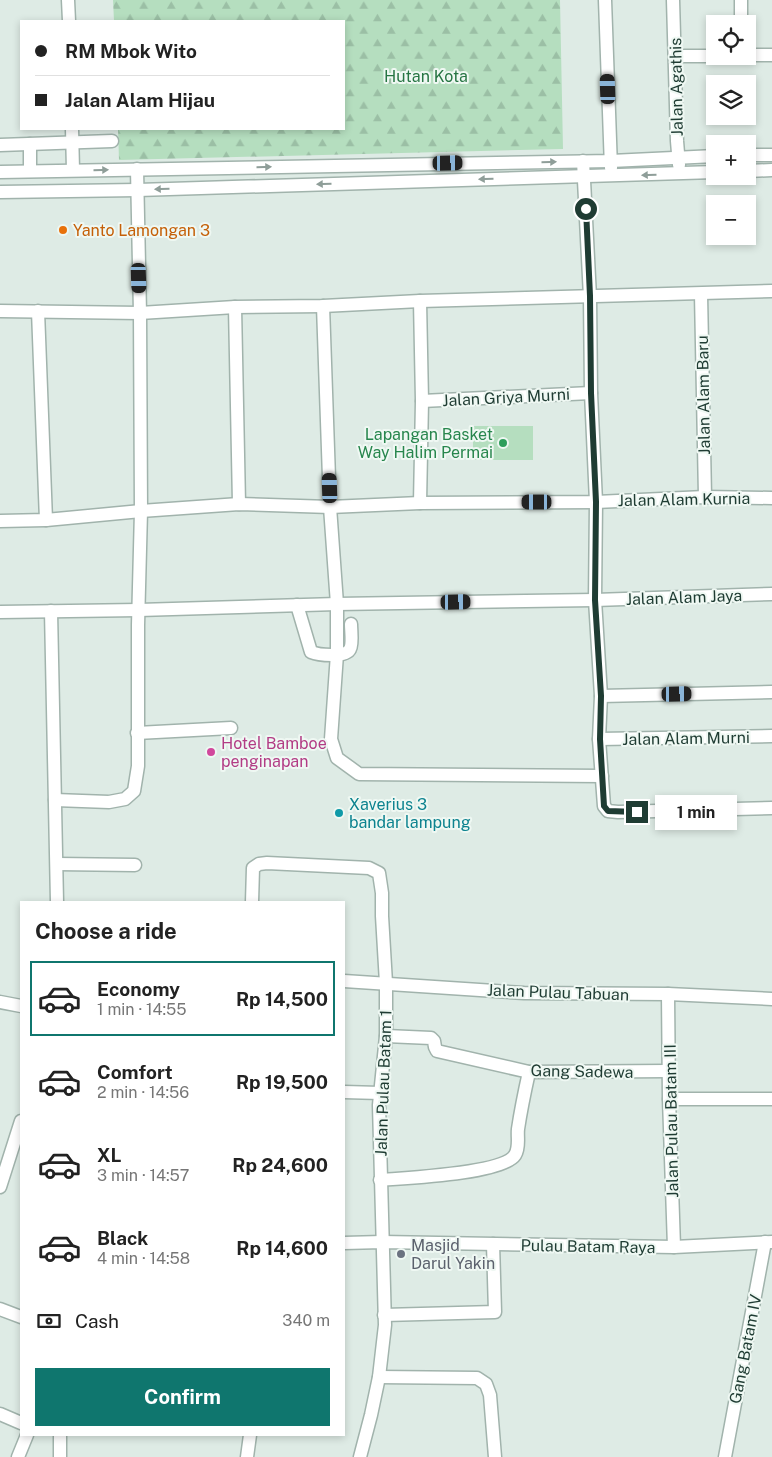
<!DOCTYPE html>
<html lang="en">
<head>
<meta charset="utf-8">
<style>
  :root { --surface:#fff; --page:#f6f6f6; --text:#222; --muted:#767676; --line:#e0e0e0; --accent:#0f766e }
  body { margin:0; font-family:"Public Sans",sans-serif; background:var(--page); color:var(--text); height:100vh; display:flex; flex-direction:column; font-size:19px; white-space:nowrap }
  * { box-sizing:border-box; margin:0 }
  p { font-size:16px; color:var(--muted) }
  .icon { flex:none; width:28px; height:28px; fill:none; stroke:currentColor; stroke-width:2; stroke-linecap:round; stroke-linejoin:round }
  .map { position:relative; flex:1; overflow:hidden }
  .sheet { position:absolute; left:20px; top:901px; width:325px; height:535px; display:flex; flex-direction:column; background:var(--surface); border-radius:0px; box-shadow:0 2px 8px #0003 }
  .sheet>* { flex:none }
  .guide { position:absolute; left:20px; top:20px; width:325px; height:110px; border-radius:0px; box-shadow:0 2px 8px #0003; display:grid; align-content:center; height:110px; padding:0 15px; background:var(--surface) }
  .controls { position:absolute; left:706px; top:15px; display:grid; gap:10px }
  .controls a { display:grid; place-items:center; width:50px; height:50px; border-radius:0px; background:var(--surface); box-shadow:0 2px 8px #0003; font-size:25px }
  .end { position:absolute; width:22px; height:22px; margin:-11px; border:6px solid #1f3c33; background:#fff; box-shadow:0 0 0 2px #fff }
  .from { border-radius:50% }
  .bubble { position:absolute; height:35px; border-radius:0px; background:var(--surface); box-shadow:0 2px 8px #0003; font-size:16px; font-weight:700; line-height:35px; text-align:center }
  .car { position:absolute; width:15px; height:30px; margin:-15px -8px; border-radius:6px; box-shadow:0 0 4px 1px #0007; background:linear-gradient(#222 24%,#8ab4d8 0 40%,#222 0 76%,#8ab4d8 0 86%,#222 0) }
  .guide b { display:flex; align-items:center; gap:18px; height:48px; font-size:19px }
  .guide b+b { border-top:1px solid var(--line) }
  .guide i { width:12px; height:12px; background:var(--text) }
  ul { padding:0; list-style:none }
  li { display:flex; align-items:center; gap:15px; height:75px; margin:0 10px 8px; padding:0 5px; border:2px solid transparent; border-radius:0px }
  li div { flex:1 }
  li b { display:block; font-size:19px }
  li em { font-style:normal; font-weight:700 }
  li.on { border-color:var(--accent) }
  li>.icon { width:45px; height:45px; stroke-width:1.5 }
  h2 { padding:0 15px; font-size:22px; line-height:60px }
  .pay { display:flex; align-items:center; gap:12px; height:55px; padding:0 15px; font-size:19px }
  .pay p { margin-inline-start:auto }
  .action { display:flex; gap:10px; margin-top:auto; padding:10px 15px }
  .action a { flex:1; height:58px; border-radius:0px; background:var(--accent); color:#fff; font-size:20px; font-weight:700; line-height:58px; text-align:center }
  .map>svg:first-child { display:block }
</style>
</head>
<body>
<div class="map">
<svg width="772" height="1457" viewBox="0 0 772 1457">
  <defs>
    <pattern id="forest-firs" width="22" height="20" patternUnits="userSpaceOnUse" patternTransform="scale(1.25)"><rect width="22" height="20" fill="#b5debf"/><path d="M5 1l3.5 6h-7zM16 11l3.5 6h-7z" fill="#9bbfa5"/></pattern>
  </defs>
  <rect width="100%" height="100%" fill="#deebe5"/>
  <path fill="url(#forest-firs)" d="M113,0H560L563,149L119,160L118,129H344V21H114Z"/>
  <rect fill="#b5debf" x="473" y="426" width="60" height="34"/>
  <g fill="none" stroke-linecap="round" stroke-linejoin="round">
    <g stroke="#a1b3ac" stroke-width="15">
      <g id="minor">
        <path d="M68,0L69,21"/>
        <path d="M605,0L611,168"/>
        <path d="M673,0L677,141L679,165"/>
        <path d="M741,0V24"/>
        <path d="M748,55H772"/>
        <path d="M675,56H715"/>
        <path d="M72,129L73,170"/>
        <path d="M30,144V171"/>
        <path d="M0,145L112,141"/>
        <path d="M748,155H772"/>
        <path d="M583,161L590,297L591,393L596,502L595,600L601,696L599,739L604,806L608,811L618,812L772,808"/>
        <path d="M748,171L772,170"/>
        <path d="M0,172L611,161L715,156"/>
        <path d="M0,192L138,190L715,172"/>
        <path d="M701,294L705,497"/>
        <path d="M323,306L330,507L337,604V654L331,739L337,758L359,774L602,776"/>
        <path d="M235,307L239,504"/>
        <path d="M0,311L140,313L235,307L323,306L420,301L772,291"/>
        <path d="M38,311L46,520"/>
        <path d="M422,401L591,393"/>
        <path d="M420,503L422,401L420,301"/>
        <path d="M0,521L46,520L141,511L239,504L330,507L420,503L596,502L705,497L772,498"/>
        <path d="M297,605L311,652C318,655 346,658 350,649C353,644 351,631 351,624"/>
        <path d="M51,611L57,902"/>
        <path d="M0,612L139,610L337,604L595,600L772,594"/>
        <path d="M601,696L772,692"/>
        <path d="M137,733L231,728"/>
        <path d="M599,739L772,736"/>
        <path d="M55,800L109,802L125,799L134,791L138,766V625L141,511L140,313L137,169"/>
        <path d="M57,864L135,865"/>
        <path d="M252,902L253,868L259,864L267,863L369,868L379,873L382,893V916L386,983V1036L379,1105L385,1325L379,1377L371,1415L360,1457"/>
        <path d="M344,981L524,993L668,994L772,999"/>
        <path d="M668,994L669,1099L674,1247"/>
        <path d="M0,1002L21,1006"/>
        <path d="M386,1036L431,1038L434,1041L435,1047L437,1051L529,1072L668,1071"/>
        <path d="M344,1092L380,1093"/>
        <path d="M669,1099H772"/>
        <path d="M380,1180C404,1178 503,1174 515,1155C520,1147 517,1137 518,1129C521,1109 525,1090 529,1072"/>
        <path d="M0,1187L21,1121"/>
        <path d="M344,1243L382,1242L674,1247L772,1242"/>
        <path d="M0,1309L21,1317"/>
        <path d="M384,1315L495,1312L493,1244"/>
        <path d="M379,1377L477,1378L486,1384L490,1395L495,1457"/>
        <path d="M0,1414L21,1423"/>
        <path d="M60,1435V1457"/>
        <path d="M18,1457L27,1435"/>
        <path d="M247,1457L250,1435"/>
        <path d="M725,1457L765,1242"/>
      </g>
    </g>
    <use href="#minor" stroke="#fff" stroke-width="12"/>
  </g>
  <defs><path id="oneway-solid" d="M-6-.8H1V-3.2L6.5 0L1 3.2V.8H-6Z" transform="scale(1.25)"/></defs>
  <g fill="#8f9e99">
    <use href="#oneway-solid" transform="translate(549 162) rotate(-1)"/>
    <use href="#oneway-solid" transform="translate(264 167) rotate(-1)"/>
    <use href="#oneway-solid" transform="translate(101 170) rotate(-1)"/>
    <use href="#oneway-solid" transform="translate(649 175) rotate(178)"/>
    <use href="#oneway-solid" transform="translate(486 179) rotate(178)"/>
    <use href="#oneway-solid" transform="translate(324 184) rotate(178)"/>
    <use href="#oneway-solid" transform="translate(162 189) rotate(178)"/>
  </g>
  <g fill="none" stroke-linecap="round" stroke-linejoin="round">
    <path stroke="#1f3c33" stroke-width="6" d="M586,209L590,296L591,393L596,502L595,600L601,696L600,739L604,806L608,811L637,812"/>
  </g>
  <circle fill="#e8710a" stroke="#eff8f3" stroke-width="2" cx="63" cy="230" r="5"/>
  <circle fill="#2e9e5b" stroke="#eff8f3" stroke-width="2" cx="503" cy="443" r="5"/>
  <circle fill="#d1479c" stroke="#eff8f3" stroke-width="2" cx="211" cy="752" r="5"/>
  <circle fill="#0f9aa8" stroke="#eff8f3" stroke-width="2" cx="339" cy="813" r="5"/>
  <circle fill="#6b7280" stroke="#eff8f3" stroke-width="2" cx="401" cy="1254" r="5"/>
  <g text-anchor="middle" stroke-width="4" stroke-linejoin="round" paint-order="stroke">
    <g font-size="16" fill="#267543" stroke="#eff8f3">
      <text x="426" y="82">Hutan Kota</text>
    </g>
    <g font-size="16" fill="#1f3c33" stroke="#eff8f3">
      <text transform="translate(676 87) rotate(-91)" y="6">Jalan Agathis</text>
      <text transform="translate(703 395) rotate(-91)" y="6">Jalan Alam Baru</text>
      <text transform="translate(506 397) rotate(-3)" y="6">Jalan Griya Murni</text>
      <text transform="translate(684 499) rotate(-1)" y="6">Jalan Alam Kurnia</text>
      <text transform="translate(684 597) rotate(-2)" y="6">Jalan Alam Jaya</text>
      <text transform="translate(686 738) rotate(-1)" y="6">Jalan Alam Murni</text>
      <text transform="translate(558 992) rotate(2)" y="6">Jalan Pulau Tabuan</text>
      <text transform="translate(582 1071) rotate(1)" y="6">Gang Sadewa</text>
      <text transform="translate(383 1083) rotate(-88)" y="6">Jalan Pulau Batam 1</text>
      <text transform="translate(671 1121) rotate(-91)" y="6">Jalan Pulau Batam III</text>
      <text transform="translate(588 1246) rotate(1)" y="6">Pulau Batam Raya</text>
      <text transform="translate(745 1349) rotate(-79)" y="6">Gang Batam IV</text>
    </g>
    <g font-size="16" fill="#c56008" stroke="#eff8f3" text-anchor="start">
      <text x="73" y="236">Yanto Lamongan 3</text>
    </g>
    <g font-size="16" fill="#27864d" stroke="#eff8f3" text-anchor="end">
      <text x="493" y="440">Lapangan Basket<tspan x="493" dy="18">Way Halim Permai</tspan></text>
    </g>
    <g font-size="16" fill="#b23c85" stroke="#eff8f3" text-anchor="start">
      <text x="221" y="749">Hotel Bamboe<tspan x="221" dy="18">penginapan</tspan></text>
    </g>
    <g font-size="16" fill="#0d838f" stroke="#eff8f3" text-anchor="start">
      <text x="349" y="810">Xaverius 3<tspan x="349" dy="18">bandar lampung</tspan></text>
    </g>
    <g font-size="16" fill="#5b616d" stroke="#eff8f3" text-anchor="start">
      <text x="411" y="1251">Masjid<tspan x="411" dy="18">Darul Yakin</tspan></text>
    </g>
  </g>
</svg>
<div class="controls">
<a><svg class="icon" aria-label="locate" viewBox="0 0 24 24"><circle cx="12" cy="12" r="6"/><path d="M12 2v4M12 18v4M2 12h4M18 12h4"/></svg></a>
<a><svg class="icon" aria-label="layers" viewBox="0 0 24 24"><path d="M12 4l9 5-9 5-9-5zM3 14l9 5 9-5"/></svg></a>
<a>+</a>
<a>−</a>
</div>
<i class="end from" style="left:586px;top:209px"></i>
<i class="end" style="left:637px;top:812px"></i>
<div class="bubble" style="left:655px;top:795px;width:82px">1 min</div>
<i class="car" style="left:608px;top:89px;rotate:358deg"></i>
<i class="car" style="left:448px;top:163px;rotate:89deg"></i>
<i class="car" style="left:139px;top:278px;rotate:178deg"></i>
<i class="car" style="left:330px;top:488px;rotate:358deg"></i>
<i class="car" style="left:537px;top:502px;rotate:270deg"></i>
<i class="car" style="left:456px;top:602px;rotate:89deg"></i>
<i class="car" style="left:677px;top:694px;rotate:89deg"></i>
<div class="guide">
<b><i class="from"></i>RM Mbok Wito</b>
<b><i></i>Jalan Alam Hijau</b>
</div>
<section class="sheet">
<h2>Choose a ride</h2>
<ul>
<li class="on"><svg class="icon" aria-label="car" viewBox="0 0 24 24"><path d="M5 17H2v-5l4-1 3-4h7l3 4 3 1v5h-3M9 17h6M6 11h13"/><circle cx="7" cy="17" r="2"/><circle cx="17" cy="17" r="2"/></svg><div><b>Economy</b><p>1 min · 14:55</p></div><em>Rp 14,500</em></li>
<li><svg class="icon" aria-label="car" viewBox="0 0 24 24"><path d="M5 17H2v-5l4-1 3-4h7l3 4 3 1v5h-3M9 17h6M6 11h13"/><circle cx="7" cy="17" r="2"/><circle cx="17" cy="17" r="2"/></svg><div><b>Comfort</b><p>2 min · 14:56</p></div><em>Rp 19,500</em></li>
<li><svg class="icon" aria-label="car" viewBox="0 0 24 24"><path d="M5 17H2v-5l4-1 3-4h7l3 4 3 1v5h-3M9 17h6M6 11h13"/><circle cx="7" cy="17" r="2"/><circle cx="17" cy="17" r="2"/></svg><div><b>XL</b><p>3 min · 14:57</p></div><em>Rp 24,600</em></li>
<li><svg class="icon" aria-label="car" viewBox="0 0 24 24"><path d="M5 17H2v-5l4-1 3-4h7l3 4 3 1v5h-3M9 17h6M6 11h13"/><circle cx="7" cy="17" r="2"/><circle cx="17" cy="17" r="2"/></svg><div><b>Black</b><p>4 min · 14:58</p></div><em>Rp 14,600</em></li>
</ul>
<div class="pay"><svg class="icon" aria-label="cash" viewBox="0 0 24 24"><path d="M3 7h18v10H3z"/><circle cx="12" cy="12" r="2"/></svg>Cash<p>340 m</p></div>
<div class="action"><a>Confirm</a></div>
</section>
</div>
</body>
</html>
